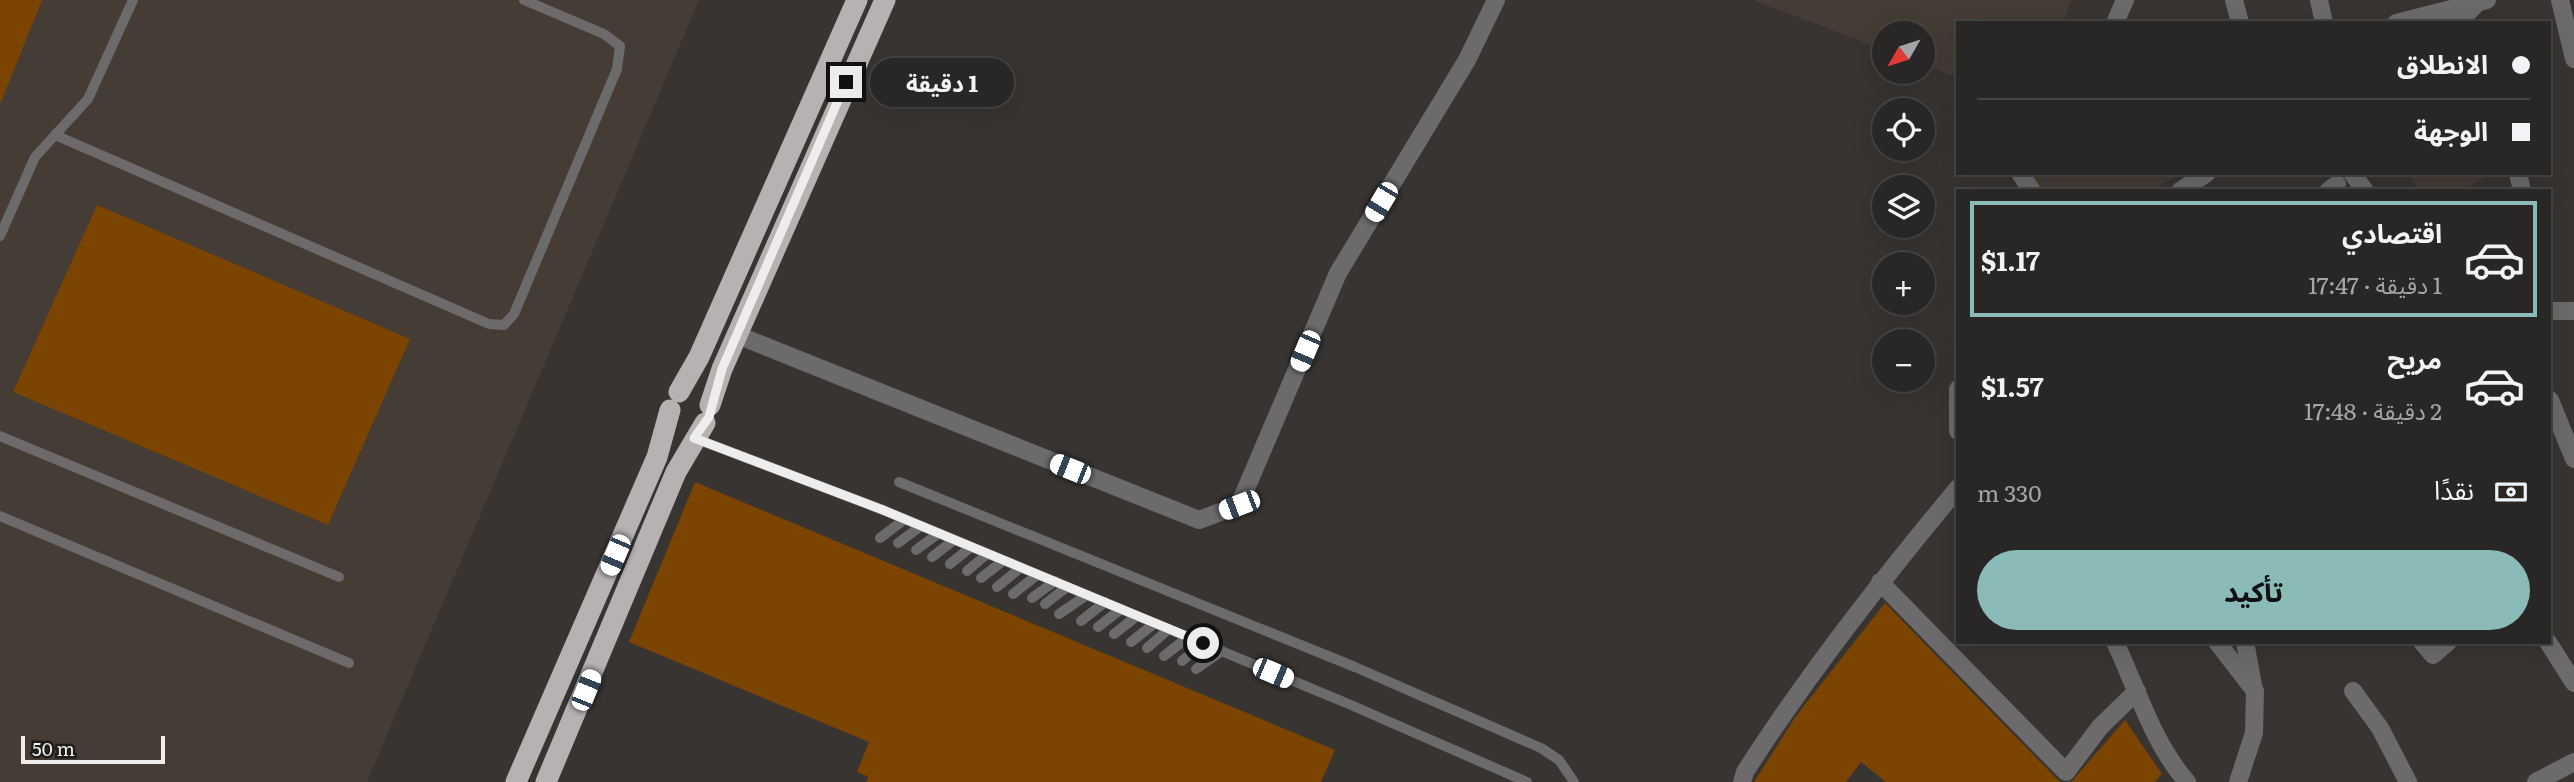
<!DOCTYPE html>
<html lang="ar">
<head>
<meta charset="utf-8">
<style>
  :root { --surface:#292726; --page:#312f2e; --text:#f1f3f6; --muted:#a5a5a7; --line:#454443; --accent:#8bbbb9 }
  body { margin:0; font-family:Literata,"Noto Sans Arabic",serif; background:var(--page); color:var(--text); direction:rtl; height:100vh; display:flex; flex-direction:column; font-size:26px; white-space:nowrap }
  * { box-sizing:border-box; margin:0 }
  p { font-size:23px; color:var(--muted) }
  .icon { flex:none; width:38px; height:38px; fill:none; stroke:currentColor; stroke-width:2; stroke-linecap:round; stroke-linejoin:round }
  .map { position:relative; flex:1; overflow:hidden; direction:ltr }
  .details { position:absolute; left:1956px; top:189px; width:595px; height:455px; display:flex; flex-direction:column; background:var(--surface); border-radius:0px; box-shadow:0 7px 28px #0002,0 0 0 2px var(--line); direction:rtl }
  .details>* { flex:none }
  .guide { position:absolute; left:1956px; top:21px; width:595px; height:154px; border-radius:0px; box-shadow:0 7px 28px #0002,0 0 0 2px var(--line); direction:rtl; display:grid; align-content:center; height:154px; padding:0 21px; background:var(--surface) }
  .needle { width:46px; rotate:231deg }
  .controls { position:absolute; left:1872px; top:21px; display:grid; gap:14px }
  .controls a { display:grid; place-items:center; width:63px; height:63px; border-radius:50%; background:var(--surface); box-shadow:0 7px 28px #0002,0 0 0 2px var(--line); font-size:35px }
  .scale { position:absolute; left:21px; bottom:18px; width:144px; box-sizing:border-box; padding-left:7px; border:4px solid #efedec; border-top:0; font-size:19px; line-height:24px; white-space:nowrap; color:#efedec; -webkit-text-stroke:5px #1d1c1b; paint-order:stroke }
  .end { position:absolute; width:32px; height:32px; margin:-16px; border:9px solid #efedec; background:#111; box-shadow:0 0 0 4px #111 }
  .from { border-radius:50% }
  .bubble { position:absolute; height:49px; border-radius:24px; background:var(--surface); box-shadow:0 7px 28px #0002,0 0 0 2px var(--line); font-size:23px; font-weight:700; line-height:49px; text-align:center; direction:rtl }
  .car { position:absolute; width:21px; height:42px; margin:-21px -10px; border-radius:9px; box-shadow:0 0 5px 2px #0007; background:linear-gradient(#fff 24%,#345 0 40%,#fff 0 76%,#345 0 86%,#fff 0) }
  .guide b { display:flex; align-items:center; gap:24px; height:66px; font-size:26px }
  .guide b+b { border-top:2px solid var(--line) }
  .guide i { width:18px; height:18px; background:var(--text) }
  ul { padding:12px 0 0; list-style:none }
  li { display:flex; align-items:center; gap:21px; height:116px; margin:0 14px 10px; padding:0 7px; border:4px solid transparent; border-radius:0px }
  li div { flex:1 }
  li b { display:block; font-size:26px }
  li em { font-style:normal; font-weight:700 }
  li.selected { border-color:var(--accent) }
  li>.icon { width:63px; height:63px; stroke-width:1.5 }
  .pay { display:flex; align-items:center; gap:18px; height:77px; padding:0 21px; font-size:26px }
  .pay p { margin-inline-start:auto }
  .cta { display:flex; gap:14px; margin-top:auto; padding:14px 21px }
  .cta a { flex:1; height:80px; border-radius:42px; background:var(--accent); color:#111; font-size:28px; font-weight:700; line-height:80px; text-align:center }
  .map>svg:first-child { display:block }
</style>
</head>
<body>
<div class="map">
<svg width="2574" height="782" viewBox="0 0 2574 782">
  <rect width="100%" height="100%" fill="#373432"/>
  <g fill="#443c35">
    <path d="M0,0H699L367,782H0Z"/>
    <path d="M1752,0H2072L2063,23H1958V78L1923,64V33H1885V50Z"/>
    <path d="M2031,173H2179L2154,191H2043Z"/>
    <path d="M2407,173H2496L2459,191H2419Z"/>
  </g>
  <g fill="#7b4400">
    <path d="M0,0H42L1,102H0Z"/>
    <path d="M97,205L410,339L328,525L13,392Z"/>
    <path d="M695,482L1335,750L1321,782H866L868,777L857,772L869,742L629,642Z"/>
    <path d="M1885,603L2058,780L2061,782H1886L1861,762L1846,782H1754L1796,716Z"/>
    <path d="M2125,720L2162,774L2155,782H2071Z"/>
  </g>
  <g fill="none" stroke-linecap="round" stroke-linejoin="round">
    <g stroke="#6c6a6a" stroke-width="10">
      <path d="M55,135L489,324L504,325L514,314L617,69L620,46L604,34L524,0"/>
      <path d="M0,236L35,157L88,99L133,0"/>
      <path d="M0,436L339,577"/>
      <path d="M694,438L883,510L1351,705L1527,782"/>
      <path d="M899,482L1355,667L1541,748L1559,760L1574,782"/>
      <path d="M0,516L349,663"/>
      <path d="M880,538L905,519"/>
      <path d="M898,543L921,526"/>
      <path d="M916,550L939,533"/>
      <path d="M932,557L954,540"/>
      <path d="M950,564L971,547"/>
      <path d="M967,571L987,554"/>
      <path d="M981,578L1003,561"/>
      <path d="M997,587L1020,568"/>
      <path d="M1013,594L1037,575"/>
      <path d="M1032,598L1055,581"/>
      <path d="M1045,604L1067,587"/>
      <path d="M1059,614L1087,595"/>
      <path d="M1081,621L1105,602"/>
      <path d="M1098,627L1121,609"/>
      <path d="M1114,634L1137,616"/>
      <path d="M1131,642L1155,623"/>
      <path d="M1147,648L1169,629"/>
      <path d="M1164,656L1188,637"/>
      <path d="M1182,661L1203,643"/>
      <path d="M1196,669L1222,651"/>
    </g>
    <g stroke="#6c6a6a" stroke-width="18">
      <path d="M2234,0L2240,23"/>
      <path d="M2319,0L2324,23"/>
      <path d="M2560,0L2574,59"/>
      <path d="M2115,23L2125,0"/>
      <path d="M2396,23L2487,0"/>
      <path d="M2458,23L2478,2"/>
      <path d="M2020,173L2032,191"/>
      <path d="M2352,173L2365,191"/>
      <path d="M2518,173L2522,191"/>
      <path d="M2180,191L2207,173"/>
      <path d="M2328,191L2337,184"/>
      <path d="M2550,311H2574"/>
      <path d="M737,335L1199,520L1239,505L1338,273L1467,60L1496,0"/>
      <path d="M1958,389V431"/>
      <path d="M2550,400L2574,459"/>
      <path d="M1880,582L2066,772L2100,727L2137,691"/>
      <path d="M2115,642C2137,689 2153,743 2187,782"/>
      <path d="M2217,642L2255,691L2254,733L2238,782"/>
      <path d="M2245,642L2253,685"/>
      <path d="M2422,642L2433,655L2448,642"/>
      <path d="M2548,642L2574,683"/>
      <path d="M2353,691L2380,728L2408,782"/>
      <path d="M1742,782L1745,772C1809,672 1882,579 1958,488"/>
      <path d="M2536,782L2574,762"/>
    </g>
    <g stroke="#b7b2b2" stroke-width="21">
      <path d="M679,392L699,357L857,0"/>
      <path d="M710,405L722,369L885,0"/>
      <path d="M516,782L657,457L670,410"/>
      <path d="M546,782L676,472L705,423"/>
    </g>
  </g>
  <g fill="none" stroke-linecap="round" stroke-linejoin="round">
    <path stroke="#efedec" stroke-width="9" d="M846,82L722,369L709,417L694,438L883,510L1203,643"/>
  </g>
</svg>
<div class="controls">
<a><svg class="needle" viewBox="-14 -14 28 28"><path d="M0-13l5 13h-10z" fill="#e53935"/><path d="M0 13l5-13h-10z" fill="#a5a5a7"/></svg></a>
<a><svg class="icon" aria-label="locate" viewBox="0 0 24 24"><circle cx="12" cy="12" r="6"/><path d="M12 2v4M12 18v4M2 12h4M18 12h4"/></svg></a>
<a><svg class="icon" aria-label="layers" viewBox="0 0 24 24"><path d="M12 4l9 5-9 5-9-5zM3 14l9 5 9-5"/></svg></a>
<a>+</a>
<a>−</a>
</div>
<div class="scale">50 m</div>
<i class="end from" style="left:1203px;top:643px"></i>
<i class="end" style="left:846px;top:82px"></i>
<div class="bubble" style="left:870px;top:58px;width:144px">1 دقيقة</div>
<i class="car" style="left:1381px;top:202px;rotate:211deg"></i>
<i class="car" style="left:1305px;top:351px;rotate:203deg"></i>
<i class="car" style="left:1070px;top:469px;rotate:292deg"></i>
<i class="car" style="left:1239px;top:505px;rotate:249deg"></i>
<i class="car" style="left:615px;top:555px;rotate:203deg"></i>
<i class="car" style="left:1273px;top:673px;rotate:113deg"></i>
<i class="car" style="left:586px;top:690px;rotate:22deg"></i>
<div class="guide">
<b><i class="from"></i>الانطلاق</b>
<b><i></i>الوجهة</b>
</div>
<section class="details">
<ul>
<li class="selected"><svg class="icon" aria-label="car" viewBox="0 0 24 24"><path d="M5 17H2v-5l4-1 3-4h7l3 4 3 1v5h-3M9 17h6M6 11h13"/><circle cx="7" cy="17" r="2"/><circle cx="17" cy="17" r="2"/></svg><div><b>اقتصادي</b><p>1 دقيقة · 17:47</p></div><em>$1.17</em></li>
<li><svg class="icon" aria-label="car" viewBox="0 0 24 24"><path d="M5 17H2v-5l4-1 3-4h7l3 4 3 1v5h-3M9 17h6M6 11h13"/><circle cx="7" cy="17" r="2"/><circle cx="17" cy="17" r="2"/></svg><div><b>مريح</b><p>2 دقيقة · 17:48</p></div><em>$1.57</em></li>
</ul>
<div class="pay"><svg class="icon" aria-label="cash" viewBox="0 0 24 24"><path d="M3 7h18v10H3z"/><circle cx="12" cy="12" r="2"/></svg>نقدًا<p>330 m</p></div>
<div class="cta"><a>تأكيد</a></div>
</section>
</div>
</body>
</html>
